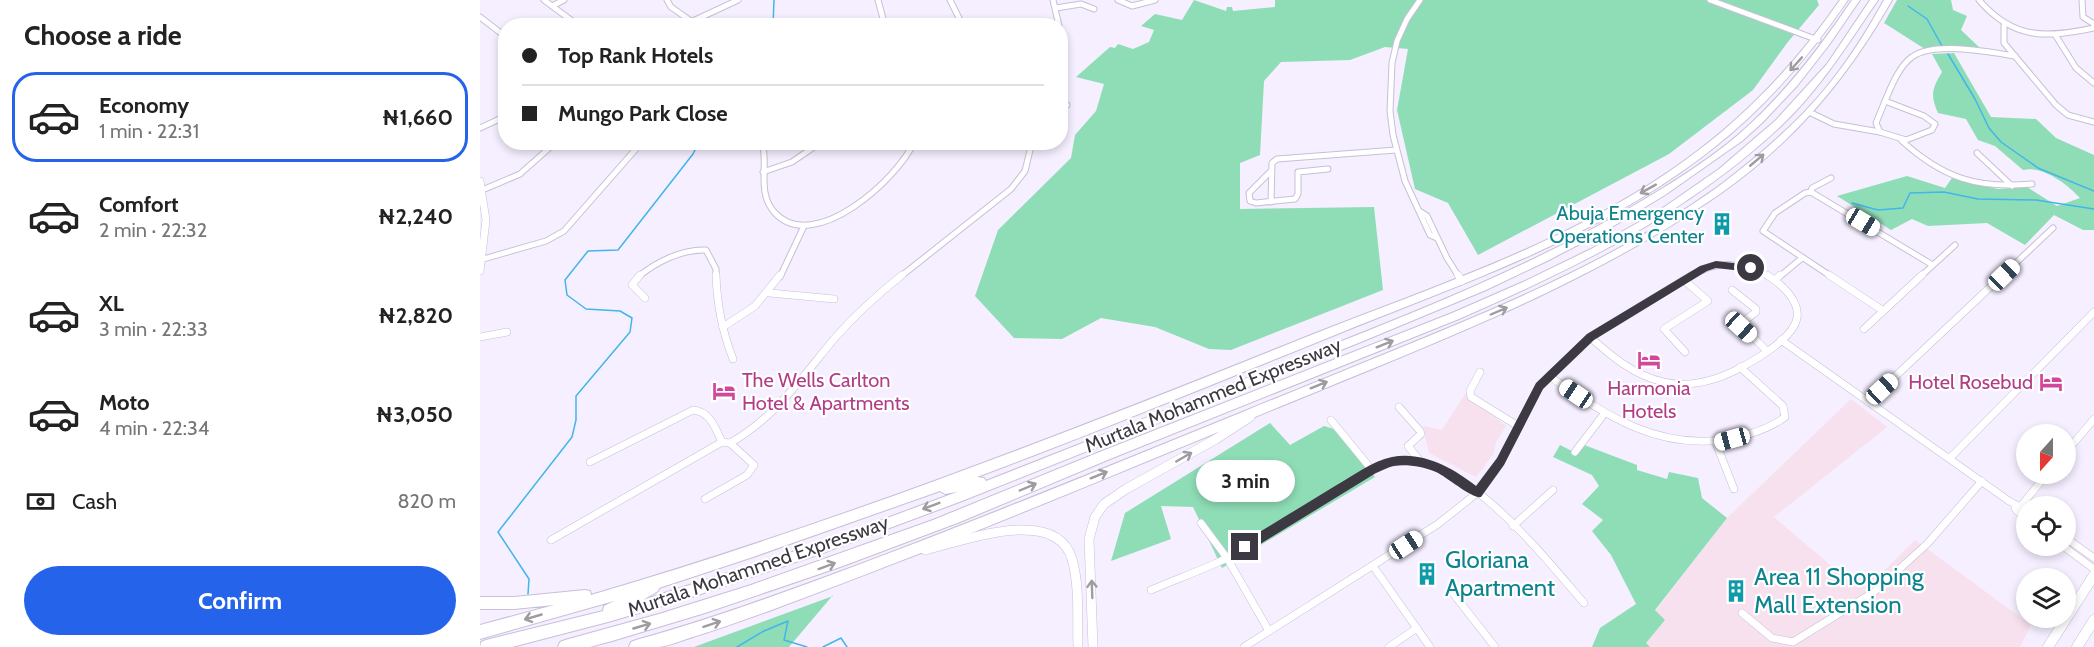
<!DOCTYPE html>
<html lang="en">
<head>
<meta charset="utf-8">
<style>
  :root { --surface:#fff; --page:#f2f2f2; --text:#222; --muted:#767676; --line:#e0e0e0; --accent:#2563eb }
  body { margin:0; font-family:Cabin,sans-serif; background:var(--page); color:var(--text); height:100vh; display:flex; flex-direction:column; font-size:22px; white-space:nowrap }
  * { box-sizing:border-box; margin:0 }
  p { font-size:20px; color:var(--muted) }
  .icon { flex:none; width:33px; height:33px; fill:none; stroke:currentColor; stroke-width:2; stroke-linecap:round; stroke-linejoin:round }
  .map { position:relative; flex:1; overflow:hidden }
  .side { display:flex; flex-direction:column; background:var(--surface); width:480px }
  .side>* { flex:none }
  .guide { position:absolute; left:18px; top:18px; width:570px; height:132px; border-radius:24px; box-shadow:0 3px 9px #0003; display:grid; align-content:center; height:132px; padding:0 24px; background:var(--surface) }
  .needle { width:39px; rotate:201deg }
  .fabs { position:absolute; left:1536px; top:424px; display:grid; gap:12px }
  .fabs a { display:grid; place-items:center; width:60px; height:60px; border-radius:50%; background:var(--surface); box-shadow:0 3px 9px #0003; font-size:30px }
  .end { position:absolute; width:27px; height:27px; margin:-14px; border:8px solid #3c3943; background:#fff; box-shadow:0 0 0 3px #fff }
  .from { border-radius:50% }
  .bubble { position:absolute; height:42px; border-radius:21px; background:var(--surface); box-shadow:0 3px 9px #0003; font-size:20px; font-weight:700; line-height:42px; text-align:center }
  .car { position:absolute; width:18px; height:36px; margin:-18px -9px; border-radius:8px; box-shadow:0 0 4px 2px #0007; background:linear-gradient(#fff 24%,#345 0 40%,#fff 0 76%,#345 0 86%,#fff 0) }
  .guide b { display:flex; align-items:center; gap:21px; height:57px; font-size:22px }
  .guide b+b { border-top:2px solid var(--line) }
  .guide i { width:15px; height:15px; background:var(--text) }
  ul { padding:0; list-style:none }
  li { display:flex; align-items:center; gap:18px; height:90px; margin:0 12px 9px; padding:0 12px; border:3px solid transparent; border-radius:24px }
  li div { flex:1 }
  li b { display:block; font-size:22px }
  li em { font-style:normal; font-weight:700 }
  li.active { border-color:var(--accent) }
  li>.icon { width:54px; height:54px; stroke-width:1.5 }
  h2 { padding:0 24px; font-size:27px; line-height:72px }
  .pay { display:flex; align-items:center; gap:15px; height:66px; padding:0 24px; font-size:22px }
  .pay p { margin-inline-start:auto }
  .cta { display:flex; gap:12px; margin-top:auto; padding:12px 24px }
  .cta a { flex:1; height:69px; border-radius:36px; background:var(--accent); color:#fff; font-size:24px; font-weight:700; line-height:69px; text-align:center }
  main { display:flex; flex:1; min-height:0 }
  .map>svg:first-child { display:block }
</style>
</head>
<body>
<main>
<section class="side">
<h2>Choose a ride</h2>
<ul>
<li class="active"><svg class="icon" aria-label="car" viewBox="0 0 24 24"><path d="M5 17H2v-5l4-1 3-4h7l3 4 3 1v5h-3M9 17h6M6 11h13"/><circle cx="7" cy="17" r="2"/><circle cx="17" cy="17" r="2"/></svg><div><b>Economy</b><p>1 min · 22:31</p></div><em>₦1,660</em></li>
<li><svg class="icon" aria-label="car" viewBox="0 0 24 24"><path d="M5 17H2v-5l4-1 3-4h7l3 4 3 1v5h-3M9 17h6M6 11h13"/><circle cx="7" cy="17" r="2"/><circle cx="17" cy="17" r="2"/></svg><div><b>Comfort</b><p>2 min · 22:32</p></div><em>₦2,240</em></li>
<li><svg class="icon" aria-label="car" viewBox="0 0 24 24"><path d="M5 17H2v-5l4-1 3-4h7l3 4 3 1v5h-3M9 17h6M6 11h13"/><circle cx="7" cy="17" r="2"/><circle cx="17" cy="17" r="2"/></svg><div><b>XL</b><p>3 min · 22:33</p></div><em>₦2,820</em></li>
<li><svg class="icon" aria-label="car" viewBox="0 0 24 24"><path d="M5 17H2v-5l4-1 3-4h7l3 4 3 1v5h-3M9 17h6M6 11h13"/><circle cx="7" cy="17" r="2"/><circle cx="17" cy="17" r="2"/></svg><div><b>Moto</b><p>4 min · 22:34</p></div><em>₦3,050</em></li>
</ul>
<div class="pay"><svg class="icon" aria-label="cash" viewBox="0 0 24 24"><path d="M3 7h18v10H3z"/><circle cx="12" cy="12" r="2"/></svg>Cash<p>820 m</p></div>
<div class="cta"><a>Confirm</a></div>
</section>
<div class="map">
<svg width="1614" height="647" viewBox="0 0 1614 647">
  <rect width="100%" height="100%" fill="#f5efff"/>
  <g fill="#f7e1ee">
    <path d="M985,394L1026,426L1016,442L1014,453L996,477L949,453L943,426L962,430Z"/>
    <path d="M1371,399L1407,427L1294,517L1376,587L1403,572L1435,540L1551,625L1540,647H1170L1166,643L1185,620L1175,611L1247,518Z"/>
  </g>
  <g fill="#8fddb7">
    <path d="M714,0L746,11L747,7H752L753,11L795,7V0H1337L1339,5L1307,43L1273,90L1189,154L998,255L968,203L935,189L917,110L928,49L905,47L870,60L801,62L784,81L780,155L760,163V209L894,207L903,290L751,350L729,349L675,327L621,318L582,339L534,338L495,296L518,230L591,158L595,135L616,111L624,84L596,77L630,47L635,48L638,44L653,49L669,42L674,30L661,26L675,14L702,20Z"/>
    <path d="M1417,0H1471L1473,10L1487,16L1481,30L1500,48L1445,49L1404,23Z"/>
    <path d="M1474,53L1511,117L1556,119L1576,138L1614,155V230H1603L1574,215L1545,245L1507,223L1448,226L1432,219L1411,230L1357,196L1427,176L1465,188L1472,178L1518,189L1547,187L1577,206L1600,198C1587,184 1562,165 1543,170L1515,146L1498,140L1486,119L1458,113C1450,95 1452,89 1462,72L1452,54Z"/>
    <path d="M790,423L810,445L844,426L854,429L895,477L742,568L713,507L681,506L691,539L631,561L645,513Z"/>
    <path d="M1099,443L1157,465V470L1187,479L1189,472L1218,478L1222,498L1247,518L1175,610L1185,620L1166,643L1170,647H1112L1120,628L1156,604L1131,555L1112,531L1123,520L1102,504L1119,486L1112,475L1073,457L1080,445L1092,451Z"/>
    <path d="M353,595L309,647H214L353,596Z"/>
  </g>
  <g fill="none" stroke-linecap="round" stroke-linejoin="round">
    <g stroke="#41b6e9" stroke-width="1.5">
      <path d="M1428,6L1447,19L1462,46"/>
      <path d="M293,26L294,0"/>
      <path d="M1468,54L1495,99L1509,128L1521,142L1558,168L1614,191"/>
      <path d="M1372,203L1398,210L1423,208L1430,193L1464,192L1498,199L1556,200L1614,209"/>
      <path d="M48,594L49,579L18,532L92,437L96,420V396L150,332L152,318L140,311L106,309L87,295L85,280L108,251L138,250L213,154L219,142"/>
      <path d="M257,647L284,631L308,621L304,640L327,647"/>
      <path d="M343,647L361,638L367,647"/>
    </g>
    <g stroke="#c8bfd8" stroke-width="7">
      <g id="street-far1">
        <path d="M64,0L99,26"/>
        <path d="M187,0L191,7L218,26"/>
        <path d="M398,0L405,26"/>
        <path d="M470,0L483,26"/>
        <path d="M573,0L579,26"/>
        <path d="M638,0L652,6L675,0"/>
        <path d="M940,0L927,19L917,41L912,63L910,111L913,135L925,181L950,235L957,238"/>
        <path d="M1230,0L1338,40"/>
        <path d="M1499,0C1533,40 1566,38 1614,28"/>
        <path d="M1602,0L1603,17L1614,24"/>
        <path d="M72,6L84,0"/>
        <path d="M576,8L601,4L614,9"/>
        <path d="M0,17L26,37"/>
        <path d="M213,21L258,0"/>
        <path d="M1524,26V43L1576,105L1588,115L1614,122"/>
        <path d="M1576,36L1596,68L1614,83"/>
        <path d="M1405,101L1444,116L1455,124L1452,130L1426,140L1400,132L1396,123Z"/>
        <path d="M1405,101C1411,87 1419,66 1432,57C1454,41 1510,52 1535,56"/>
        <path d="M580,106L587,105"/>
        <path d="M1329,112L1354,124L1400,132"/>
        <path d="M0,128L26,116"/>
        <path d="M1422,141C1463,178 1497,189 1552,184"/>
        <path d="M282,142C289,165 276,193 295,213C334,255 418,179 434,142"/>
        <path d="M1497,153L1532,186"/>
        <path d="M791,171L769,193L770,201L776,203L815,199L818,194V172L848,169"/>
        <path d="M283,172L312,162L341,142"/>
        <path d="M0,191L40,174L76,142"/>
        <path d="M1331,192L1332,188L1351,178"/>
        <path d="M791,202L792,163L797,159L916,150"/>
        <path d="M941,212L947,216L967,258L979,277"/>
        <path d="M0,260L66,241L84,231L162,142"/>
        <path d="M158,277C176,262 202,249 226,250L236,269V277"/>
        <path d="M300,277L324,226"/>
        <path d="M420,277L531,189L545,171L552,142"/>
        <path d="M1209,277C1237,260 1261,261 1290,277"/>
        <path d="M1299,277L1322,258"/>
        <path d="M1352,277L1283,231L1295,213L1325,193L1331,192L1451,264"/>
        <path d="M1440,277L1475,245"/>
        <path d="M1521,277L1573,228"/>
      </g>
    </g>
    <g stroke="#c8bfd8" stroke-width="8">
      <g id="street">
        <path d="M160,275L152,285L165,298"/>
        <path d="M236,275C237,306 242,331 253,359"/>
        <path d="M978,275L982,281"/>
        <path d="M1212,275L1110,337C1132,357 1154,375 1183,382C1199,386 1218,384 1234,379C1255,373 1313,342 1317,318C1320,300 1301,284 1287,275"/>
        <path d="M1349,275L1402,310"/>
        <path d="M1296,279L1300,275"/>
        <path d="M1204,280L1228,301L1184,329L1205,352"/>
        <path d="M1252,290L1276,309V312L1260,324L1286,350"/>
        <path d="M290,293L354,299"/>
        <path d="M243,327L275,306L300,275"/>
        <path d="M1384,329L1442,275"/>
        <path d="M0,337L27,332"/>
        <path d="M1301,340L1529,501L1546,510"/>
        <path d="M1000,372L990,391L991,397L1038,426"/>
        <path d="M1069,376C1126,415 1177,451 1250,439C1269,435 1289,429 1305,417L1303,406L1260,367"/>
        <path d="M1388,402L1523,275"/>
        <path d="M919,407L940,431L941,434L928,446L940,461"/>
        <path d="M851,420L892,470"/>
        <path d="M250,443C294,419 323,376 354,339C375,315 397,295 422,275"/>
        <path d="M1236,443L1254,489"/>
        <path d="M1095,452L1124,414"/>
        <path d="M1586,452L1614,419"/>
        <path d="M1470,458L1614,312"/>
        <path d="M110,462L213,410C231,412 235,428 242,442L250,443L274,465L267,475L225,499"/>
        <path d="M1535,508L1546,519"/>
        <path d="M1537,511L1567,474"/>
        <path d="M721,523L747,558L789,631"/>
        <path d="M1033,526L1073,490"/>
        <path d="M1586,538L1614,558"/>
        <path d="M71,540L242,442"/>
        <path d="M1583,546L1614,569"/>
        <path d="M893,566L950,647"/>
        <path d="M671,590C696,579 723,570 747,558C786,538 823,512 860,489C878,478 899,461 922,460C987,458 1065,558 1104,603"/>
        <path d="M972,592L1015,647"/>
        <path d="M1262,613L1292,638L1313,642L1394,592L1447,544L1502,481"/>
        <path d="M764,647L958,524L997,493L1021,461L1060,386L1110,337"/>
        <path d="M909,647L937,628"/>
      </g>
    </g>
    <g stroke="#c8bfd8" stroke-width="8">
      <path id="secondary-far1" d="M0,181L6,220L0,271"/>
    </g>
    <g stroke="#c8bfd8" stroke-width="10">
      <g id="secondary">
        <path d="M445,550C483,541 576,505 592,559C600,587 597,619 598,647"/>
        <path d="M613,647L609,539L615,517L624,504L646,489L736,439L770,417"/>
      </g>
    </g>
    <g stroke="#c8bfd8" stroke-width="11">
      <g id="primary">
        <path d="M1568,647L1614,575"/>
        <path d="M1597,647L1614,620"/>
      </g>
    </g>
    <g stroke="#c8bfd8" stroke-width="2">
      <g id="highway">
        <path d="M1360,0H1368C1330,55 1288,105 1236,146C1124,236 986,282 855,335C736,383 617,432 497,477L504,478L506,481C614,439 722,395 831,353C941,310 1051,266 1153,206C1189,185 1226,162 1258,135C1303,96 1339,49 1372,0H1380L1349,45L1317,86L1282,123L1262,141L1185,195L1127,230L1067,261L1006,290L881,342L482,501L340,554L200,601L128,622L32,647H0L1,642L6,640L123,611L124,606L134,601L0,639V625L74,605L34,609H0V597H34L105,590L110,591L111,595C353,524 587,433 821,339C951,287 1089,244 1204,161C1266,117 1317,62 1360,0ZM460,491L465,494L477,492L340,543L163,600L178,591L179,588L273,557Z"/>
        <path d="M1390,0H1398C1368,44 1340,89 1301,126C1206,215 1097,267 979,319L630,459L480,522L363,566L225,613L132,641L110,647H78L80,642L85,640L179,614L271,585L453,520L622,451L972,313L1043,282L1111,249L1177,212L1239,169L1296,120L1347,64Z"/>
        <path d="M1404,0H1412C1367,79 1315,141 1240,194C1115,280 975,335 836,392C710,443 585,496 459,546C402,568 346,590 289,611C264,620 239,629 213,637C202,640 190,646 178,647C169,647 159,647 149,647L151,642L156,640C228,620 297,595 367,569C499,520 629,466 760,413C842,379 924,347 1006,312C1086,277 1167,238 1239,186C1278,156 1318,123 1349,84C1370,58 1388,29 1404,0Z"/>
      </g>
    </g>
    <use href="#street-far1" stroke="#fff" stroke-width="5"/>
    <use href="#street" stroke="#fff" stroke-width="7"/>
    <use href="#secondary-far1" stroke="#fff" stroke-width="7"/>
    <use href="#secondary" stroke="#fff" stroke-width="9"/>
    <use href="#primary" stroke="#fff" stroke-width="10"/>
    <use href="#highway" fill="#fff" fill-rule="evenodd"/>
  </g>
  <defs><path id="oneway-shaft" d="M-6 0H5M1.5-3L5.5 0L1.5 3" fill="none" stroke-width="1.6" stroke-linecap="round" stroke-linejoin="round" transform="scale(1.5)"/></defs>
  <g stroke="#9e9ca1">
    <use href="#oneway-shaft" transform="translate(1316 64) rotate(132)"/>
    <use href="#oneway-shaft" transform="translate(1277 160) rotate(-40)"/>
    <use href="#oneway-shaft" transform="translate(1168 189) rotate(151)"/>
    <use href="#oneway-shaft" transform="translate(1019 311) rotate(-23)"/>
    <use href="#oneway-shaft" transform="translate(905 344) rotate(-22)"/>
    <use href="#oneway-shaft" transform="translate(839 385) rotate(-22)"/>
    <use href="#oneway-shaft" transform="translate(704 457) rotate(-30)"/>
    <use href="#oneway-shaft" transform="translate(619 475) rotate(-22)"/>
    <use href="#oneway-shaft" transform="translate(548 487) rotate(-23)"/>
    <use href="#oneway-shaft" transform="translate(451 506) rotate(159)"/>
    <use href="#oneway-shaft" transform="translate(347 566) rotate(-20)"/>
    <use href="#oneway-shaft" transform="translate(612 589) rotate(-92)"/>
    <use href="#oneway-shaft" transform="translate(53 617) rotate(164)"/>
    <use href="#oneway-shaft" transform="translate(232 624) rotate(-18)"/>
    <use href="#oneway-shaft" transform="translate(162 626) rotate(-16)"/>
  </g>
  <path fill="#3c3943" d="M1236,261L1271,265L1276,268L1271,272L1236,268L1227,271L1114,340L1063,389L1024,465L1001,497C992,499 967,477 956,472C944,467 927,464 914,466C908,467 901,471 896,473L769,551H761V543C793,524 824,505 855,486C873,476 892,461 912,457C943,451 973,468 996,486L1017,458L1056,383L1107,334L1220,266Z"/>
  <defs>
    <g id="building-bare" transform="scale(1.8)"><path d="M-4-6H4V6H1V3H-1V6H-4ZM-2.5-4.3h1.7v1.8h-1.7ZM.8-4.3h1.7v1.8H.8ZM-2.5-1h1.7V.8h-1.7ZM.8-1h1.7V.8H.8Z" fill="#0f9aa8" stroke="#fff" stroke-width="2.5" paint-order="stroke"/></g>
    <g id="hotel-bare" transform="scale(1.8)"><path d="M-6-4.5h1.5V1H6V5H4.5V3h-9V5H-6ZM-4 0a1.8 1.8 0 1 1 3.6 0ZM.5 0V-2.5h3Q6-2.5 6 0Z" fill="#d1479c" stroke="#fff" stroke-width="2.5" paint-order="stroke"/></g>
  </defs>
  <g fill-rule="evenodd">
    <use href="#building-bare" x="1242" y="224"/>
    <use href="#hotel-bare" x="1169" y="360"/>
    <use href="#hotel-bare" x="1571" y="382"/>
    <use href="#hotel-bare" x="244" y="391"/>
    <use href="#building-bare" x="947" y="574"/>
    <use href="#building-bare" x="1256" y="591"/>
  </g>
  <g text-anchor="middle" stroke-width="4.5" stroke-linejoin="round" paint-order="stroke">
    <g font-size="20" fill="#0d838f" stroke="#fff" text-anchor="end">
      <text x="1224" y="220">Abuja Emergency<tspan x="1224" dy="23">Operations Center</tspan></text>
    </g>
    <g font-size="20" fill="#b23c85" stroke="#fff" text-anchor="start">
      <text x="262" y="387">The Wells Carlton<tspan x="262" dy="23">Hotel &amp; Apartments</tspan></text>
      <text x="1553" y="389" text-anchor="end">Hotel Rosebud</text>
      <text x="1169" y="395" text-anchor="middle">Harmonia<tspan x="1169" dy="23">Hotels</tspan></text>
    </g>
    <g font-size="20" fill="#3c3943" stroke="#fff">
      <text transform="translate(733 395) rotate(-22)" y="7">Murtala Mohammed Expressway</text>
      <text transform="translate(278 566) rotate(-19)" y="7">Murtala Mohammed Expressway</text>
    </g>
    <g font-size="24" fill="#0d838f" stroke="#fff" text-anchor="start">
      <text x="965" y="568">Gloriana<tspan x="965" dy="28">Apartment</tspan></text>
      <text x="1274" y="585">Area 11 Shopping<tspan x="1274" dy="28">Mall Extension</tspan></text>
    </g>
  </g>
</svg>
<div class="fabs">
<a><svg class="needle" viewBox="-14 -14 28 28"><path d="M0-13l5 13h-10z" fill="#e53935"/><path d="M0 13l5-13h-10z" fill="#767676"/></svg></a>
<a><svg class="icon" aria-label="locate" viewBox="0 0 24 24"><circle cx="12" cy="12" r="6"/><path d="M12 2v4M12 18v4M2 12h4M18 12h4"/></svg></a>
<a><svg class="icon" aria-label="layers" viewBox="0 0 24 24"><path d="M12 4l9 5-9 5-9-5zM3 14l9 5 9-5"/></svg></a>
</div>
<i class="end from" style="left:1271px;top:268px"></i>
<i class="end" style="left:765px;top:547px"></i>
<div class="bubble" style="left:716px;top:460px;width:99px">3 min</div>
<i class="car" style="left:1383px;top:222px;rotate:121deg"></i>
<i class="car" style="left:1524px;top:275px;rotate:46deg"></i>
<i class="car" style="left:1261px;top:327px;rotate:132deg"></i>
<i class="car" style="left:1402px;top:389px;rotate:47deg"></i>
<i class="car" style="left:1096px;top:394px;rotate:304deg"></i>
<i class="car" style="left:1252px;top:439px;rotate:255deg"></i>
<i class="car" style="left:926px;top:545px;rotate:57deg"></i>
<div class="guide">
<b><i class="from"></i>Top Rank Hotels</b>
<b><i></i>Mungo Park Close</b>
</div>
</div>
</main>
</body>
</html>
